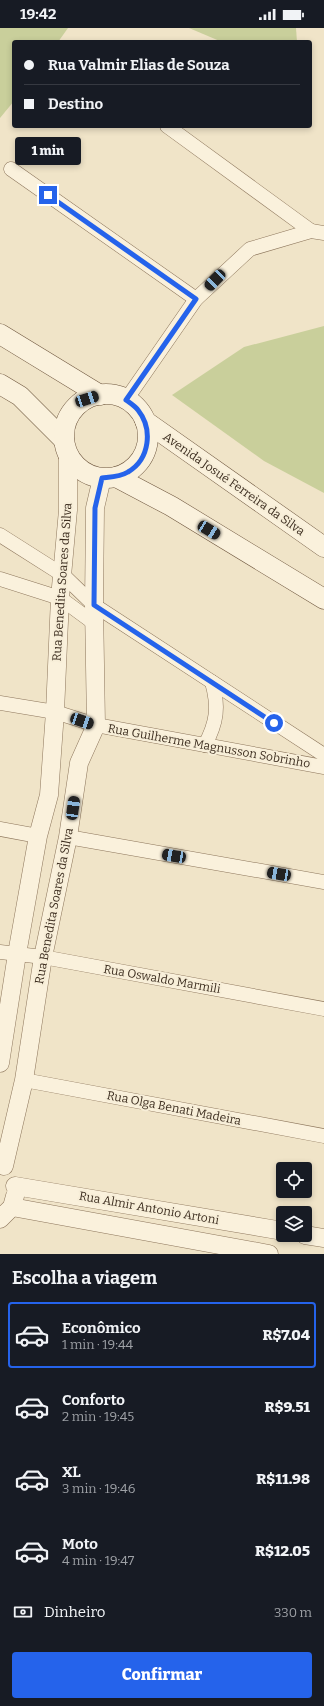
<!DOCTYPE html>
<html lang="pt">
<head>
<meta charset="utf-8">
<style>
  :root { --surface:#171b24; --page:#20242c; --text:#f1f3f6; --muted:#9ea1a6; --line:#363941; --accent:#2563eb }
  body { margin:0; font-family:Bitter,serif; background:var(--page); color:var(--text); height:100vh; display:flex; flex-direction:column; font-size:15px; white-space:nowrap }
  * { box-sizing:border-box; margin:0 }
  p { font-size:13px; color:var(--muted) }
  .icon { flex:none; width:22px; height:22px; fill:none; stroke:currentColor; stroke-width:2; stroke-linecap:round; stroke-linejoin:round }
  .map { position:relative; height:1226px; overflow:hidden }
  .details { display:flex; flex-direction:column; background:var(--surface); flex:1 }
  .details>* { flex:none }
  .top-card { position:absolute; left:12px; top:12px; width:300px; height:88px; border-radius:4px; box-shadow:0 2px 6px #0003; display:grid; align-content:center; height:88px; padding:0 12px; background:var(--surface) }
  .tools { position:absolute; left:276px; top:1134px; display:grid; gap:8px }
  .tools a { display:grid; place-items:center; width:36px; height:36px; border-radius:4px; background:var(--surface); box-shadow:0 2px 6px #0003; font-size:20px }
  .end { position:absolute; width:18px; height:18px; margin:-9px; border:5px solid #2563eb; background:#fff; box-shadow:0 0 0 2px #fff }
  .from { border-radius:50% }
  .bubble { position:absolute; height:28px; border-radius:4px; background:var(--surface); box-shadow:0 2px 6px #0003; font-size:13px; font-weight:800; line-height:28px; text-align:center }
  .car { position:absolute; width:12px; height:24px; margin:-12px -6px; border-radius:5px; box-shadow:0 0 3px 1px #0007; background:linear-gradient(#222 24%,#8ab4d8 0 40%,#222 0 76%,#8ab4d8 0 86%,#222 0) }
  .top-card b { display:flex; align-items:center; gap:14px; height:38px; font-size:15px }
  .top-card b+b { border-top:1px solid var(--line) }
  .top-card i { width:10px; height:10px; background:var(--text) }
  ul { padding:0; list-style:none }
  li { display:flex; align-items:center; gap:12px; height:66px; margin:0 8px 6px; padding:0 4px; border:2px solid transparent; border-radius:4px }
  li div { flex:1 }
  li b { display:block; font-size:15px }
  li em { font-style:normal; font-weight:800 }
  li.active { border-color:var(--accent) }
  li>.icon { width:36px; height:36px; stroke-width:1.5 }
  h2 { padding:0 12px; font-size:18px; line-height:48px }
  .pay { display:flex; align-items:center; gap:10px; height:44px; padding:0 12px; font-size:15px }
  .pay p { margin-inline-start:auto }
  .button { display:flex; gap:8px; margin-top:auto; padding:8px 12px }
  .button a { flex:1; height:46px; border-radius:4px; background:var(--accent); color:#fff; font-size:16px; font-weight:800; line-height:46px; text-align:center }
  .status { display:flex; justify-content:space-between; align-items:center; height:28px; padding:0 20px; background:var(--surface); direction:ltr }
  .status svg { height:11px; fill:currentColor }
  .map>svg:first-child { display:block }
</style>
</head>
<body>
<div class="status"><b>19:42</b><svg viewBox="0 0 49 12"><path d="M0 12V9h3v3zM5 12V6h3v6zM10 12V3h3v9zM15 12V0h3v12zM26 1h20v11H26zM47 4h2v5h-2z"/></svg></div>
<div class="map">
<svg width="324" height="1226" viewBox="0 0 324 1226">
  <rect width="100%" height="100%" fill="#f0e4c8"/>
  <g fill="#c9cf9b">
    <path d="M0,0H68L58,14H14V73L0,90Z"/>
    <path d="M189,0H296L297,14H222Z"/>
    <path d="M324,298V465L264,433L172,367L244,319Z"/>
  </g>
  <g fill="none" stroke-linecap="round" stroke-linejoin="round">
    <g stroke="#8d765c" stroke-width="15">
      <g id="minor">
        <path d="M167,98L311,203"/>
        <path d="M11,141L196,271"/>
        <path d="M126,372L196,271L250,221L311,203L324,205"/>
        <path d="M0,507L63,547L94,577L324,727"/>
        <path d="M0,551L60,570L94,595"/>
        <path d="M0,675L55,684L96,697L324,739"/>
        <path d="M205,717C217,694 219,679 212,654"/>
        <path d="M0,801L38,808"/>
        <path d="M68,809L324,854"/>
        <path d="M0,924L43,929L324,981"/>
        <path d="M24,1052L324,1108"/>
      </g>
    </g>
    <g stroke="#8d765c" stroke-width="19">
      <g id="tertiary">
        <path d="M0,1035L17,926L38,808L49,767L55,684L60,570L68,482V428"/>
        <path d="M4,1138L24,1052L43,929L68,809L79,735L96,697L94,577L95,480L102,450"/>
        <path d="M15,1158L283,1203"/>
        <path d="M12,1179L269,1226"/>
        <path d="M0,1191L12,1179L15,1168"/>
        <path d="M305,1207L324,1210"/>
      </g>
    </g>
    <g stroke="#6f573f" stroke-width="21">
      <g id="secondary">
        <path d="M0,306L100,367"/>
        <path d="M0,356L20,368L64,412"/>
        <circle cx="106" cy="408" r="42"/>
        <path d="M145,393L324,519"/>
        <path d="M116,449L171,478L324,571"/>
      </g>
    </g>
    <use href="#minor" stroke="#faf1dc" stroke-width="14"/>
    <use href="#tertiary" stroke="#faf1dc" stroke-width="18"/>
    <use href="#secondary" stroke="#faf1dc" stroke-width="20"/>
  </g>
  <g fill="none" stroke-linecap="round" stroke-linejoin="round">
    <path stroke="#2563eb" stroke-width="5" d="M48,167L196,271L126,372C130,375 135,378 138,382C153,401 150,431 128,444C120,449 111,449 102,450L95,480L94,577L274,695"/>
  </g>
  <g text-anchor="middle" stroke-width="4" stroke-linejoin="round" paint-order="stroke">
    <g font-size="12" fill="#3d2e20" stroke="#f7eed8">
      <text transform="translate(234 456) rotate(35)" y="4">Avenida Josué Ferreira da Silva</text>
      <text transform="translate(62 554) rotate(-86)" y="4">Rua Benedita Soares da Silva</text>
      <text transform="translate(209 718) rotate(10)" y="4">Rua Guilherme Magnusson Sobrinho</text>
      <text transform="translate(54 878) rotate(-79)" y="4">Rua Benedita Soares da Silva</text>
      <text transform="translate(162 951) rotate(10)" y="4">Rua Oswaldo Marmili</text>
      <text transform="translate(174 1080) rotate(11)" y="4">Rua Olga Benati Madeira</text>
      <text transform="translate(149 1180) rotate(10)" y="4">Rua Almir Antonio Artoni</text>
    </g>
  </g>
</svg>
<div class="tools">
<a><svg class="icon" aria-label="locate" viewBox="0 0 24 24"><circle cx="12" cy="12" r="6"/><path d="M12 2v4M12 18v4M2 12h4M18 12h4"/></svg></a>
<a><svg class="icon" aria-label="layers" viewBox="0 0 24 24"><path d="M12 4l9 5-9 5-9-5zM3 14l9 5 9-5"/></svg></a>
</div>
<i class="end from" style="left:274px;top:695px"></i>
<i class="end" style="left:48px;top:167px"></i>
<div class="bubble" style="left:15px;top:109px;width:66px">1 min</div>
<i class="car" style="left:215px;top:252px;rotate:224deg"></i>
<i class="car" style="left:87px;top:371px;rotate:72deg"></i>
<i class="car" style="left:209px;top:502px;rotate:121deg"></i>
<i class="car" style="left:82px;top:693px;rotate:109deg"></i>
<i class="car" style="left:73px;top:780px;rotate:8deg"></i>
<i class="car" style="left:174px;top:828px;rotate:280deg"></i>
<i class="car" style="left:279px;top:846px;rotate:280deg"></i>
<div class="top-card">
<b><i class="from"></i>Rua Valmir Elias de Souza</b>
<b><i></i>Destino</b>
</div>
</div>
<section class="details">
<h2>Escolha a viagem</h2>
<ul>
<li class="active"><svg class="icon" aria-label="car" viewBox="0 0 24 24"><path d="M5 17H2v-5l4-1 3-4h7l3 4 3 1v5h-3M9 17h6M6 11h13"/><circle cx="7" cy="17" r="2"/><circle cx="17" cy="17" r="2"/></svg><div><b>Econômico</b><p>1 min · 19:44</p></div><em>R$7.04</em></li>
<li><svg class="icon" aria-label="car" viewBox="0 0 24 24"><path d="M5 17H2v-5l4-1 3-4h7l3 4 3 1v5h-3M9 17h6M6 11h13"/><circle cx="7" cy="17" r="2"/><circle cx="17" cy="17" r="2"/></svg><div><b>Conforto</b><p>2 min · 19:45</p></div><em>R$9.51</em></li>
<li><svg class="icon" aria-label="car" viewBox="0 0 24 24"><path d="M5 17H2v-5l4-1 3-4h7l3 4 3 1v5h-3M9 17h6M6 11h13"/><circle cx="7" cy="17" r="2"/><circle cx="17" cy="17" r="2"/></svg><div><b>XL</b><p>3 min · 19:46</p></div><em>R$11.98</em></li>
<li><svg class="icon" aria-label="car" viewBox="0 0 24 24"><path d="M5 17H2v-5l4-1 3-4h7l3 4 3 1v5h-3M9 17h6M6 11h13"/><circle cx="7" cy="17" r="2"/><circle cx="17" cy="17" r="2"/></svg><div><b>Moto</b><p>4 min · 19:47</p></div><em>R$12.05</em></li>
</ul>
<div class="pay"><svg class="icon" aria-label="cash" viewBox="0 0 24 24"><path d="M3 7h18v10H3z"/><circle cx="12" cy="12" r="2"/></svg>Dinheiro<p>330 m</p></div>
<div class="button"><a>Confirmar</a></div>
</section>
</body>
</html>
